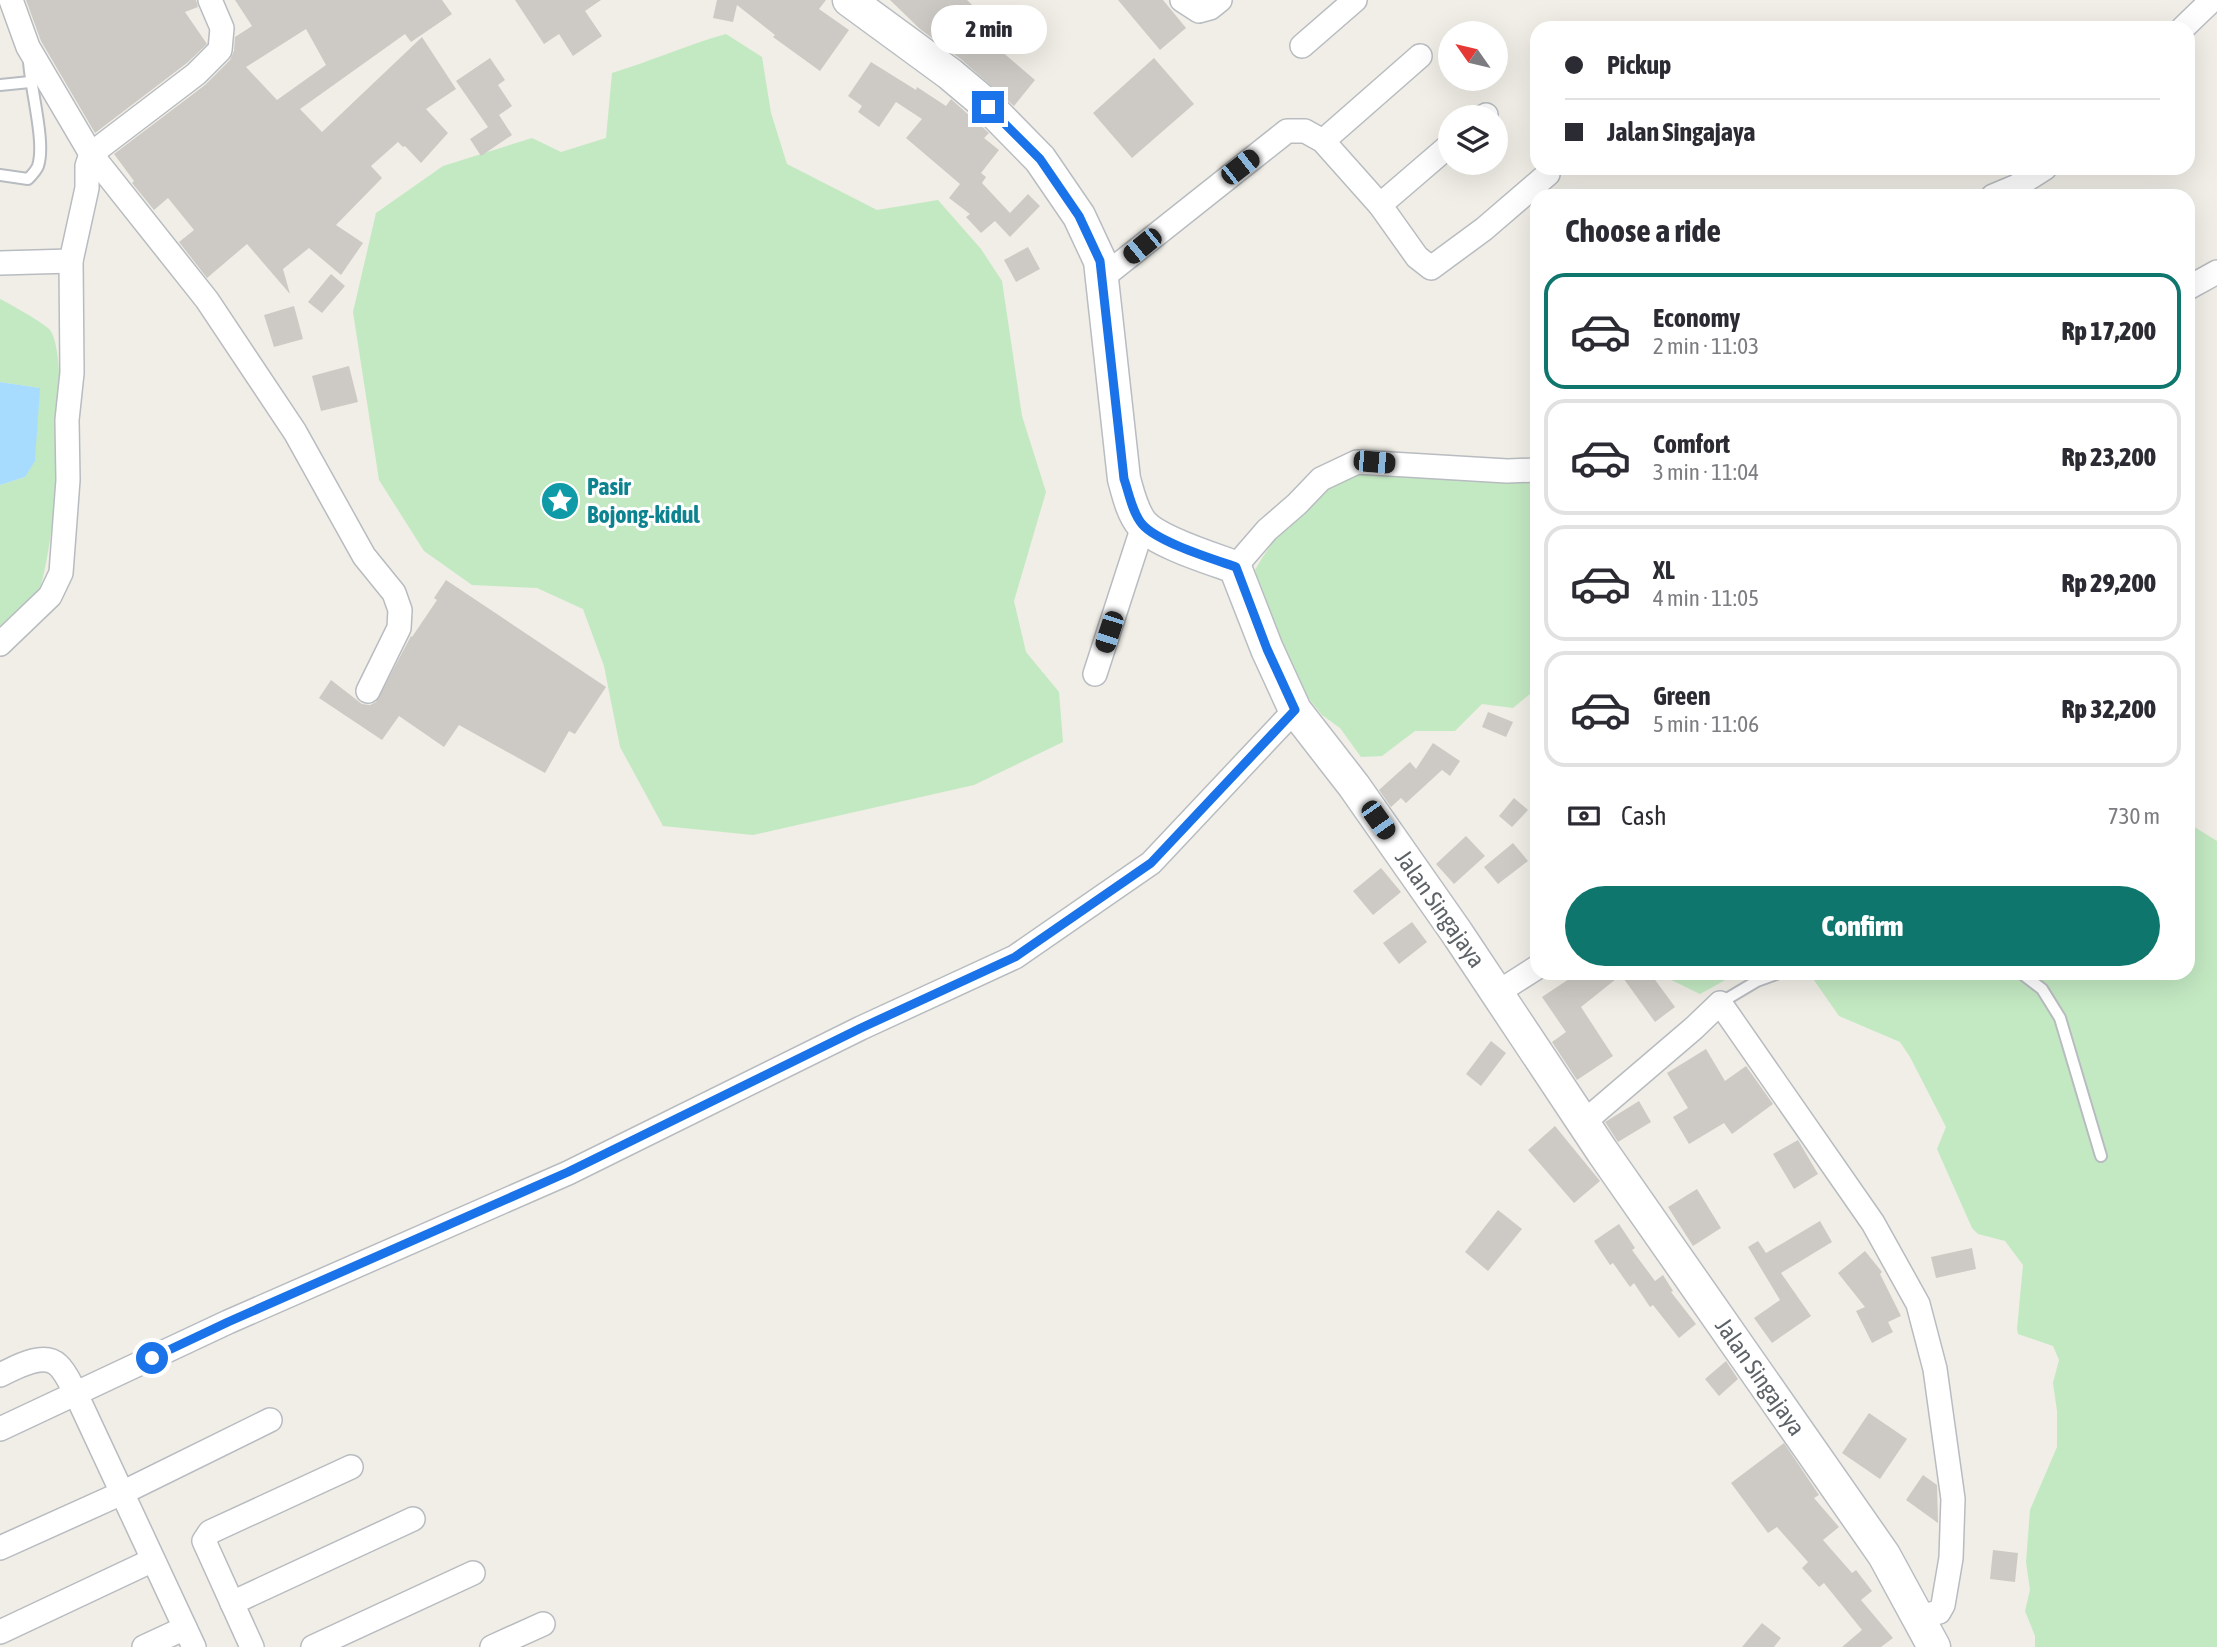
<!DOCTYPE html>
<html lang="en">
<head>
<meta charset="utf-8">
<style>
  :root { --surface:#fff; --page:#f7f7f7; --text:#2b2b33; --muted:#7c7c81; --line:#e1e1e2; --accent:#0f766e }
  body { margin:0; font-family:"Asap Condensed",sans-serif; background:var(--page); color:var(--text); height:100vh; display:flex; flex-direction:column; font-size:26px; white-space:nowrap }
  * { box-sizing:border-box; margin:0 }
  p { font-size:23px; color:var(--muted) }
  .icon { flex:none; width:38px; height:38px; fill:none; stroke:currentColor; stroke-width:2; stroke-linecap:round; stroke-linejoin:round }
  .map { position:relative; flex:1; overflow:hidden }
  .sheet { position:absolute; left:1530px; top:189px; width:665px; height:791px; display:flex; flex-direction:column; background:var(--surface); border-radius:21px; box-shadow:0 7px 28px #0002 }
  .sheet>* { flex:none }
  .banner { position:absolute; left:1530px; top:21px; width:665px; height:154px; border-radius:21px; box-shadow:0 7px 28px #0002; display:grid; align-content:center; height:154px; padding:0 35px; background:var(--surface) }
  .needle { width:46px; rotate:304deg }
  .fabs { position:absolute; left:1438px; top:21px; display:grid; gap:14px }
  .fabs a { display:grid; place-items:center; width:70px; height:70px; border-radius:50%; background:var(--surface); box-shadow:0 7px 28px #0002; font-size:35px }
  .end { position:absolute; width:32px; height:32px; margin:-16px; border:9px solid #1a73e8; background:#fff; box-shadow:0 0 0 4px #fff }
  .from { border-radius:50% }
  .bubble { position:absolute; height:49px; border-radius:24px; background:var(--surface); box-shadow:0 7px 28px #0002; font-size:23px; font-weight:800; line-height:49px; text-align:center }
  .car { position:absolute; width:21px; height:42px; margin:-21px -10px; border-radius:9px; box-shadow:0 0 5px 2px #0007; background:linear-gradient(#222 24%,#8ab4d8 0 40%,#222 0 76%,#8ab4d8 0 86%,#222 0) }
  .banner b { display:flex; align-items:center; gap:24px; height:66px; font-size:26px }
  .banner b+b { border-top:2px solid var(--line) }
  .banner i { width:18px; height:18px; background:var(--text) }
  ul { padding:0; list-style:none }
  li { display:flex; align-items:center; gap:21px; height:116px; margin:0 14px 10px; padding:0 21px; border:4px solid var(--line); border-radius:21px }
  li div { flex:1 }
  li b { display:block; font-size:26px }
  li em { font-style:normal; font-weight:800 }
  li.active { border-color:var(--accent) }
  li>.icon { width:63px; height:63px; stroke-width:1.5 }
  h2 { padding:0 35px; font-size:32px; line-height:84px }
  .pay { display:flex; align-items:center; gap:18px; height:77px; padding:0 35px; font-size:26px }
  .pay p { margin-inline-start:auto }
  .cta { display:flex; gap:14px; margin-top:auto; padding:14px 35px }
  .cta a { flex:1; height:80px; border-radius:42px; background:var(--accent); color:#fff; font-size:28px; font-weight:800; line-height:80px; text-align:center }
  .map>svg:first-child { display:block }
</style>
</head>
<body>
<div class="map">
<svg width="2217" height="1647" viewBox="0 0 2217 1647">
  <rect width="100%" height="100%" fill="#f0eee6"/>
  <g fill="#c3e9c2">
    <path d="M726,34L762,57L771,113L787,164L877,210L938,200L981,249L1002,281L1022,416L1046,492L1014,601L1026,652L1059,692L1063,742L974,785L753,835L663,826L620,747L604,666L583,609L537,588L472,585L424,551L379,480L353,312L376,213L443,166L532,138L561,152L606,138L612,73C651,61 687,45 726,34Z"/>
    <path d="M0,299C10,304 44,323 50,330C72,358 54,577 33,605C25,615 10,624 0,633V485L25,477L39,388L0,382Z"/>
    <path d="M1374,471L1536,476V689L1513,708L1482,704L1455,731H1415L1382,756L1361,757L1340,728L1322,715L1301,689L1264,615L1255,570C1273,538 1311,489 1347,475C1355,472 1365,472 1374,471Z"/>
    <path d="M2188,823L2217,841V1647H2035V1636L2025,1611L2030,1590L2026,1562L2030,1510L2057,1447V1411L2053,1383L2059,1360L2053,1346L2018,1334L2017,1329L2023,1265L2005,1241L1978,1234L1972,1228L1937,1149L1946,1127L1910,1057L1900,1042L1839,1016L1809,973H2188Z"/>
    <path d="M1662,973H1738L1700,994L1665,977Z"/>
  </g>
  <path fill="#a8dcff" d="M0,382L40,388L35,461L25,477L0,485Z"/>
  <g fill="#cdcac5" fill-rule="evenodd">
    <path d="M26,0H196L198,7L185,12L207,44L187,63L95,133L41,41Z"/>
    <path d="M235,0H442L452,14L411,42L405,34L300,109L322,132L422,37L456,89L426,109L448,133L421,163L405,146L403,147L398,142L371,166L382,178L336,225L363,243L341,275L309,248L283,269L290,294L247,244L207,278L179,242L194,230L168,198L154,210L132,183L134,181L114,154L205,85L230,60L234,51L235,37L252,26ZM306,29L326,65L277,100L246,67Z"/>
    <path d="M515,0H601L585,11L602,36L573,56L559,34L544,44Z"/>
    <path d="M717,0H826L819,9L849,30L820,71L773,37L775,35L737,5L733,22L713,18Z"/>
    <path d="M890,0H967L992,24L989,27L1000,37L993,44L1035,80L1014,106L962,60L920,29Z"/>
    <path d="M1118,0H1163L1186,28L1160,50Z"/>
    <path d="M490,58L505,80L498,85L512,106L499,115L512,135L481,156L470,139L488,127L456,81Z"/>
    <path d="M1154,58L1194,104L1132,158L1093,113Z"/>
    <path d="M871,62L916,90L917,87L946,106L951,99L989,133L984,138L999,150L981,173L986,177L982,183L1010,213L1028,194L1040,206L1010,237L995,221L981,233L966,217L970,214L949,198L960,184L906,138L922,119L896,102L879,127L858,112L862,106L848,96Z"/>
    <path d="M1028,247L1040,269L1016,282L1004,260Z"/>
    <path d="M331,274L345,286L322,313L308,302Z"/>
    <path d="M294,306L303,339L274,347L264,315Z"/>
    <path d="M349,366L358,402L321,411L312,376Z"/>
    <path d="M446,580L606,687L575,734L569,731L545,773L459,725L444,747L399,716L382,740L319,698L331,680L362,704L370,705L376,702L411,636L412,637L437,600L434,598Z"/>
    <path d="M1488,712L1513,722L1506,737L1482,727Z"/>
    <path d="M1433,743L1460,761L1450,776L1442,770L1406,803L1401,798L1391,807L1379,790L1410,762L1416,769Z"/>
    <path d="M1514,798L1528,810L1512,827L1499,816Z"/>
    <path d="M1466,836L1485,856L1454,884L1436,864Z"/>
    <path d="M1513,843L1528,861L1498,884L1484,867Z"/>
    <path d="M1381,868L1401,892L1373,915L1353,891Z"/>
    <path d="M1412,922L1427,942L1399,964L1383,943Z"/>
    <path d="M1578,973H1650L1675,1007L1655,1022L1621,975L1581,1007L1613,1056L1577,1080L1552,1042L1566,1032L1542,997Z"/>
    <path d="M1491,1041L1506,1053L1481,1086L1466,1074Z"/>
    <path d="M1706,1049L1725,1081L1746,1066L1773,1104L1732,1134L1724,1123L1689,1144L1673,1117L1688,1108L1667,1073Z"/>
    <path d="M1639,1101L1651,1122L1618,1142L1605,1122Z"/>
    <path d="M1555,1126L1600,1181L1574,1203L1528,1150Z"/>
    <path d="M1798,1140L1818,1174L1794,1189L1773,1154Z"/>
    <path d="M1697,1189L1721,1228L1693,1246L1668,1207Z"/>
    <path d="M1498,1210L1522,1229L1488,1271L1465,1252Z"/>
    <path d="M1820,1221L1832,1242L1781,1273L1811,1316L1772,1343L1754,1318L1780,1300L1748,1247L1758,1241L1766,1253Z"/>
    <path d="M1619,1224L1635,1248L1632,1250L1655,1281L1663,1275L1673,1291L1671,1292L1696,1324L1679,1338L1653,1305L1650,1307L1634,1283L1630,1287L1613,1263L1610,1265L1594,1241Z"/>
    <path d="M1972,1248L1976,1269L1936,1278L1931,1257Z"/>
    <path d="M1865,1251L1882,1272L1880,1274L1901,1316L1888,1322L1893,1332L1872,1343L1856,1311L1865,1307L1838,1273Z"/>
    <path d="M1726,1361L1738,1379L1719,1396L1705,1379Z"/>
    <path d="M1869,1413L1907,1439L1880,1479L1842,1453Z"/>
    <path d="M1784,1443L1819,1495L1814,1498L1839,1527L1823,1540L1852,1573L1856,1570L1872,1591L1861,1600L1893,1638L1881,1647H1842L1862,1630L1824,1583L1819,1587L1802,1568L1808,1562L1777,1527L1768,1533L1731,1483Z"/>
    <path d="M1923,1475L1937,1485L1938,1523L1906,1500Z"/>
    <path d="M1993,1550L2018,1553L2015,1582L1990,1579Z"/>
    <path d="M1762,1623L1781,1638L1774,1647H1742Z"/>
  </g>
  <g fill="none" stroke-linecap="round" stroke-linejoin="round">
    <g stroke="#b8bcc0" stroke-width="14">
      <g id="lane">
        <path d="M0,85L30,82"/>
        <path d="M0,175L28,179C32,175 36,171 38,166C46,142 30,88 29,60"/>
        <path d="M2021,973L2042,989L2060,1018L2101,1156"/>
        <path d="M1720,1003L1757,981L1779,973"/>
      </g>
    </g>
    <g stroke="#b8bcc0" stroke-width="26">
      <g id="street">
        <path d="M11,0L28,47L91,154L207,300L295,432L364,556L394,593L400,610L399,628L368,691"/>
        <path d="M1182,0L1199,11L1210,8L1220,0"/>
        <path d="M2183,28L2212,0"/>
        <path d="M1302,46L1355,0"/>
        <path d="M1483,117L1486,115"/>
        <path d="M1323,141L1420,56"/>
        <path d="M1993,196L2017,186L2045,168"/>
        <path d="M1380,205L1451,144"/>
        <path d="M0,263L71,261"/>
        <path d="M1103,277L1287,131H1305L1323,141L1380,205L1417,257L1431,268L1484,229L1548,174"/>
        <path d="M2188,288L2217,272"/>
        <path d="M1235,567L1267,530L1297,504L1321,479L1357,462L1507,471L1536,470"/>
        <path d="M0,644L50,596L61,573L68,480L67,420L72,373L71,261L87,188V166L91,154L196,74L220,50L222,28L210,0"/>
        <path d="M1095,674L1143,526"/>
        <path d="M1497,993L1536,968"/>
        <path d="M1584,1122L1694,1028L1720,1003L1873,1223L1918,1304L1935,1369L1953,1499L1951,1558L1943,1605L1939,1612L1919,1617"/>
        <path d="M0,1375C15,1368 43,1351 58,1365C66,1372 71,1385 76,1394L194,1647"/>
        <path d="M0,1429L228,1322L568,1173L861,1028L1015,957L1151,863L1295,710"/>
        <path d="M0,1548L122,1493L270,1420"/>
        <path d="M232,1603L413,1519"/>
        <path d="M0,1632L153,1560"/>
        <path d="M144,1647L185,1628"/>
        <path d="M252,1647L204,1541L210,1532L351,1467"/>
        <path d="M313,1647L473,1573"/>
        <path d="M492,1647L543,1624"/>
      </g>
    </g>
    <g stroke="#b9bdc2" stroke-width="35">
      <path id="secondary" d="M849,0L950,74L988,106L1040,159L1079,216L1100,261L1124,479C1128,493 1132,512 1142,524C1157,542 1213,559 1235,567L1267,649L1295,710L1354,786L1457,933L1602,1151L1884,1555L1934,1647"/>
    </g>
    <use href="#lane" stroke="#fff" stroke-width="10"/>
    <use href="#street" stroke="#fff" stroke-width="23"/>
    <use href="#secondary" stroke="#fff" stroke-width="32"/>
  </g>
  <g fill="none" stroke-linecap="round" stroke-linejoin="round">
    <path stroke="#1a73e8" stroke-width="9" d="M152,1358L228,1322L568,1172L861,1028L1015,957L1151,863L1295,710L1267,649L1236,567C1213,559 1157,542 1142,524C1132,512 1129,493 1124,479L1100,261L1079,216L1040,159L988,107"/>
  </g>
  <defs>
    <g id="sight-disc" transform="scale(2.0125)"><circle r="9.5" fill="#0f9aa8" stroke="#fff"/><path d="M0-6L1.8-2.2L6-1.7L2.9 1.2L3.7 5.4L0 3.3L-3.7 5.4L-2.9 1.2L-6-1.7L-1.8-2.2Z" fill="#fff"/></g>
  </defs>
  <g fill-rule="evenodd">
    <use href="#sight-disc" x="560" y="501"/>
  </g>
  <g text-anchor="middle" stroke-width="6" stroke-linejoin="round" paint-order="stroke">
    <g font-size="24" font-weight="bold" fill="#0d838f" stroke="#fff" text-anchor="start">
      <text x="587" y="495">Pasir<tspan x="587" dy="28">Bojong-kidul</tspan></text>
    </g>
    <g font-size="24" fill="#5d6267" stroke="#fff">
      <text transform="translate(1440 909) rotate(55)" y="8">Jalan Singajaya</text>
      <text transform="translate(1760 1377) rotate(55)" y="8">Jalan Singajaya</text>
    </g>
  </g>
</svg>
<div class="fabs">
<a><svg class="needle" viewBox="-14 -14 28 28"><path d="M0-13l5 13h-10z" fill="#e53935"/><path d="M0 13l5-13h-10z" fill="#7c7c81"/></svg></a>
<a><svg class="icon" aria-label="layers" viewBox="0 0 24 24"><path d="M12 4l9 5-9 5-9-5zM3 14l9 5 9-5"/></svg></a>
</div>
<i class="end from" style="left:152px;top:1358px"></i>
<i class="end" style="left:988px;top:107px"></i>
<div class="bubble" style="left:931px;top:5px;width:116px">2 min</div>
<i class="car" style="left:1240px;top:167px;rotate:52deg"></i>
<i class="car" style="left:1142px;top:246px;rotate:231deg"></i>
<i class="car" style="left:1374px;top:462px;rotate:95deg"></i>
<i class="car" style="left:1109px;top:632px;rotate:198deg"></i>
<i class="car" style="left:1378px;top:820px;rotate:145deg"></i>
<div class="banner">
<b><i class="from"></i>Pickup</b>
<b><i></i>Jalan Singajaya</b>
</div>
<section class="sheet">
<h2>Choose a ride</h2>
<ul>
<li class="active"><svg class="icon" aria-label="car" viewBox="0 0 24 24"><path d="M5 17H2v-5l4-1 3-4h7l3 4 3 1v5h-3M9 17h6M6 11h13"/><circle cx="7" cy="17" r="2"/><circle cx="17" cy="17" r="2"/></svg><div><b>Economy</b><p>2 min · 11:03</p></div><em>Rp 17,200</em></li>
<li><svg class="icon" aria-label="car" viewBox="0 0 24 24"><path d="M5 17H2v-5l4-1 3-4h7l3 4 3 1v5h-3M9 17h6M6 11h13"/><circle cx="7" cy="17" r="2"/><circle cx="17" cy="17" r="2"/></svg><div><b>Comfort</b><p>3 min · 11:04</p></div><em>Rp 23,200</em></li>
<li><svg class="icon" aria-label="car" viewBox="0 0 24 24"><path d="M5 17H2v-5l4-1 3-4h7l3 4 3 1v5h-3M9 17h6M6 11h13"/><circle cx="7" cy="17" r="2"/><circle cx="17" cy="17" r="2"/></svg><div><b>XL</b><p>4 min · 11:05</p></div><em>Rp 29,200</em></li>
<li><svg class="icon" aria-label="car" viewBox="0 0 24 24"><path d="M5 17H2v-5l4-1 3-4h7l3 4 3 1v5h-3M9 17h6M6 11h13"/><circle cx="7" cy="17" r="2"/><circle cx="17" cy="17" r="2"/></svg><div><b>Green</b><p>5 min · 11:06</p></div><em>Rp 32,200</em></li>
</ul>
<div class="pay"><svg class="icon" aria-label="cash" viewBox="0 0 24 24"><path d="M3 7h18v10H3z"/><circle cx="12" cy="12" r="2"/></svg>Cash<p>730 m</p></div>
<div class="cta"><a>Confirm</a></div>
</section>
</div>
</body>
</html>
